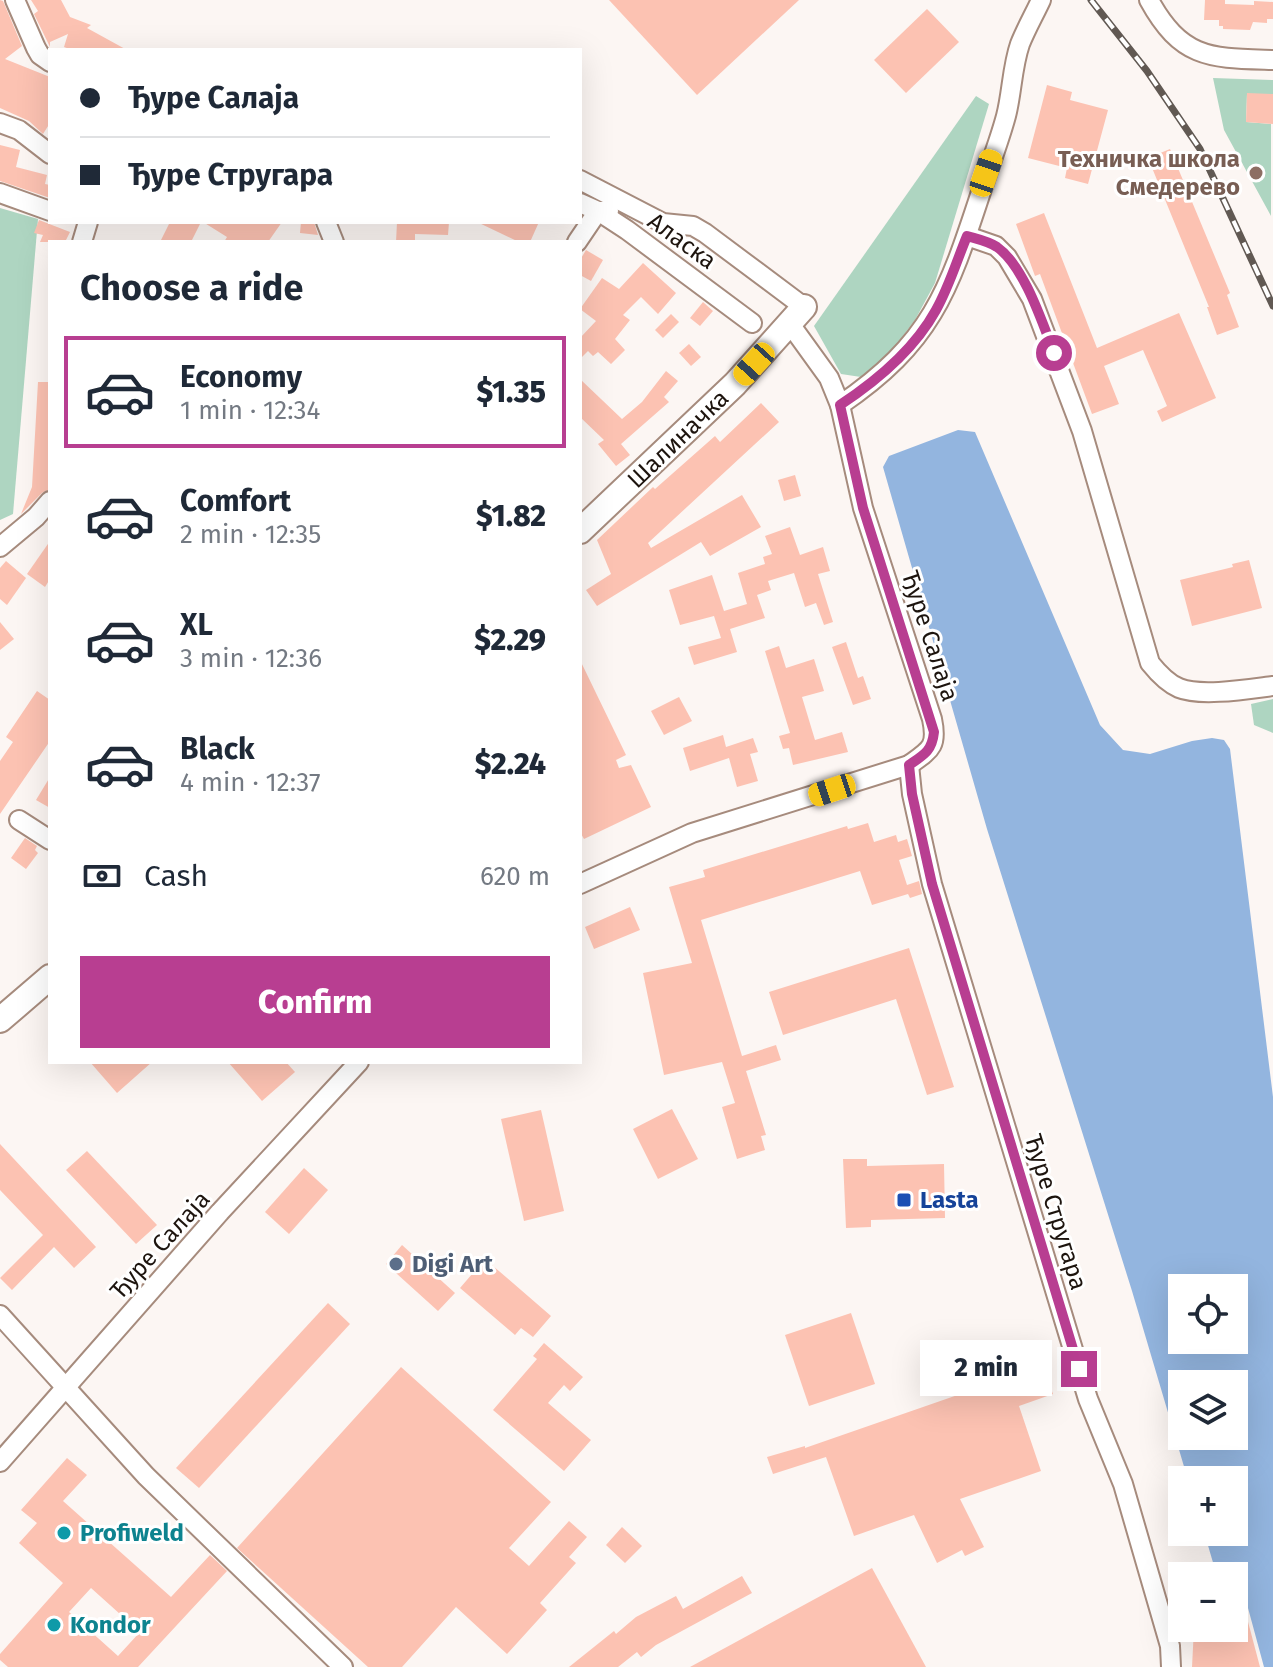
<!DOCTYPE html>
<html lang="en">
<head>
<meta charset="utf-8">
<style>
  :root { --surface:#fff; --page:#f6f6f7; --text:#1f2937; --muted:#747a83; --line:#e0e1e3; --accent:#b83e91 }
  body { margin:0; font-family:"Fira Sans",sans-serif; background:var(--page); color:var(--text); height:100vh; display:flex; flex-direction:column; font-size:30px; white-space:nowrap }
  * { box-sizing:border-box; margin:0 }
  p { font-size:26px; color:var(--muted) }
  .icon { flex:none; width:44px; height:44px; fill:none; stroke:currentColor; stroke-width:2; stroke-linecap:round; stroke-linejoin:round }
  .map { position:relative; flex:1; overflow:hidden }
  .drawer { position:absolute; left:48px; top:240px; width:534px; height:824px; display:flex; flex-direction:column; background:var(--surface); border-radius:0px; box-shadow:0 8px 32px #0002 }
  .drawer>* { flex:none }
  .banner { position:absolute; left:48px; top:48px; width:534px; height:176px; border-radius:0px; box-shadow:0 8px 32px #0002; display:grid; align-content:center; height:176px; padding:0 32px; background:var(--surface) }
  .buttons { position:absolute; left:1168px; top:1274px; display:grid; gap:16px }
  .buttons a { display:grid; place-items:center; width:80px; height:80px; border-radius:0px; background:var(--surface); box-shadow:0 8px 32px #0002; font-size:40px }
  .end { position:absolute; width:36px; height:36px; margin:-18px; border:10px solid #b83e91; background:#fff; box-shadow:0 0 0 4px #fff }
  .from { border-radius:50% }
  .bubble { position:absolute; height:56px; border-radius:0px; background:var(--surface); box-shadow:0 8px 32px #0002; font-size:26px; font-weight:800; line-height:56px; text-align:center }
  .car { position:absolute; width:24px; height:48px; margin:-24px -12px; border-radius:10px; box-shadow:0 0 6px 2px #0007; background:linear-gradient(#f5c518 24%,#345 0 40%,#f5c518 0 76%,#345 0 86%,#f5c518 0) }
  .banner b { display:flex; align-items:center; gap:28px; height:76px; font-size:30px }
  .banner b+b { border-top:2px solid var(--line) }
  .banner i { width:20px; height:20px; background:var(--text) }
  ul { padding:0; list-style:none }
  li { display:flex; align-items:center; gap:24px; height:112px; margin:0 16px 12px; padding:0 16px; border:4px solid transparent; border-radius:0px }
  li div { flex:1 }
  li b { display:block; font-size:30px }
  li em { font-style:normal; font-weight:800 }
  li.current { border-color:var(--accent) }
  li>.icon { width:72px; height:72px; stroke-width:1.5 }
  h2 { padding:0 32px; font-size:36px; line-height:96px }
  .pay { display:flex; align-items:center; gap:20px; height:88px; padding:0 32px; font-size:30px }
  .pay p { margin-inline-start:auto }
  .cta { display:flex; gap:16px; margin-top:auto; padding:16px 32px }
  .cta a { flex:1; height:92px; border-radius:0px; background:var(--accent); color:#fff; font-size:32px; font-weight:800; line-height:92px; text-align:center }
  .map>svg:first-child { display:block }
</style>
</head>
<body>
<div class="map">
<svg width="1273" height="1667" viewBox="0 0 1273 1667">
  <rect width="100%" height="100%" fill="#fcf6f3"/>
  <g fill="#aed5c1">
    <path d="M1213,78L1273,80V94H1247L1246,122L1271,124V216L1224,130Z"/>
    <path d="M976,96L989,104L935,283L915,320L888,356L861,377L841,374L814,326Z"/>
    <path d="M0,208L38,219L13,514L0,520Z"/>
    <path d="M1273,699V733L1254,725L1251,704Z"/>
  </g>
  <path fill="#93b5df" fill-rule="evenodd" d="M958,430L975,432L1100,725L1123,750L1150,754L1192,741L1212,738L1224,740L1230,749L1273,1097V1667H1264L1245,1597L1234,1596V1576H1217L1204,1532H1234V1480H1188L1132,1291L987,829L883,467L889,456ZM1182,1288H1234V1340H1182ZM1182,1384H1234V1436H1182Z"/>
  <g fill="#fcc2b2" fill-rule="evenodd">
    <path d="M0,0L3,1L22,46L5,59L50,77V123L43,134L29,121L0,108Z"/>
    <path d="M31,0H61L70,17L91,25L87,28L127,50H72L64,47L68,34L50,42V47L34,14L38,11Z"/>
    <path d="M609,0H799L697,95Z"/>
    <path d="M1205,0H1225V4L1254,5V1L1273,2V19H1267V23L1253,22L1250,30L1223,29V26H1219V20H1204Z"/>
    <path d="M927,9L959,42L906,93L874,60Z"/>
    <path d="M1047,85L1072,92L1070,100L1108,110L1088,184L1065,178L1067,168L1028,158Z"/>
    <path d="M1247,93L1273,94V124L1246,122Z"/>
    <path d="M0,145L20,150L16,167L47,175L45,184L50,185V198L0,181Z"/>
    <path d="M1170,149L1230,293L1227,295L1239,327L1217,335L1207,307H1209L1148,158Z"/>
    <path d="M1044,213L1097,348L1179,313L1216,398L1162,422L1157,411L1167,406L1143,350L1104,366L1119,404L1092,414L1040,274L1035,276L1016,224Z"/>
    <path d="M39,220L70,232L65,242H40L43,235L34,233Z"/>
    <path d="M170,222H201L191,242H160Z"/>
    <path d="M203,222H282L268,242H224L227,237Z"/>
    <path d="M301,222H314L318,235L300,233Z"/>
    <path d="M397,222H449L448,235L415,234V242H396Z"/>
    <path d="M477,222H539L530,242H519Z"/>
    <path d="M586,250L603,260L591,281L580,275V260Z"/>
    <path d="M643,263L676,293L658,314L641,297L623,315L630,320L615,339L625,350L611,364L598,352L593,356L588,351L580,359V338L596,321L580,309L602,278L619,289Z"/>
    <path d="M703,302L713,311L700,326L690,318Z"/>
    <path d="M671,314L679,322L663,338L655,330Z"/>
    <path d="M689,344L701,357L691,366L679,353Z"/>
    <path d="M666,371L678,381L664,397L669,402L621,444L630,455L616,466L598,444L604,440L580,417V379L622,419L642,402Z"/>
    <path d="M38,382H50V489L42,493L21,514L32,487Z"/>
    <path d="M761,403L779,422L648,543L651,548L742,495L761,527L710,556L701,542L597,606L586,590L611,574L597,540L653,487L655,489L715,436L720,442Z"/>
    <path d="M795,475L801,496L784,501L778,480Z"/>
    <path d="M790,527L800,555L823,547L830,571L818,574L833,622L824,625L816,603L805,607L794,573L768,581L771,590L757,595L765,618L730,629L737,652L694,665L688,647L721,638L714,616L680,625L669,590L712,575L724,611L747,604L738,573L765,564L763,557L772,554L765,536Z"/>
    <path d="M50,541V579L45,587L27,574Z"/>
    <path d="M1249,560L1262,608L1192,626L1180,580L1233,567L1232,564Z"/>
    <path d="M6,561L26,578L7,605L0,599V568Z"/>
    <path d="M0,622L14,639L0,650Z"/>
    <path d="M846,642L858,678L863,676L871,699L853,705L832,647Z"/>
    <path d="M779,646L786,668L814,659L824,691L802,697L815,740L842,732L848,752L793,765L789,748L783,749L779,736L790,733L765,651Z"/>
    <path d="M580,660L626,755L616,760L619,768L631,765L651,807L584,839L580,832Z"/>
    <path d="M37,691L50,700V741L0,814V761L13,742L6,737Z"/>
    <path d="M679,697L692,721L664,735L651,711Z"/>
    <path d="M723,735L726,747L753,738L758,752L750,754L758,781L737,787L729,758L690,771L683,748Z"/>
    <path d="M50,777V808L36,800Z"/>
    <path d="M868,823L874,842L896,835L898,842L907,839L912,856L899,860L907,885L919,881L922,894L910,898L908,894L872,905L860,871L701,920L742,1056L776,1045L781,1060L746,1071L766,1135L761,1136L765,1150L737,1159L722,1107L735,1103L722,1062L664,1075L643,973L692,963L669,887L705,877L703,870L847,826L848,829Z"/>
    <path d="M25,838L37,846L35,850L38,853L26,869L11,858Z"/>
    <path d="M630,907L640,930L594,949L585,927Z"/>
    <path d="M909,948L954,1087L927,1095L896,999L783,1035L769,992Z"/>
    <path d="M90,1062H152L117,1093Z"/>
    <path d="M228,1062H286L295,1072L262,1101Z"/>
    <path d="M672,1109L698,1159L658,1179L633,1129Z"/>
    <path d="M541,1110L564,1211L524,1221L501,1119Z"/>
    <path d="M0,1144L96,1247L74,1268L54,1247L12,1290L0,1278L43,1235L0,1190Z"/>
    <path d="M87,1151L157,1225L136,1244L66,1170Z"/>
    <path d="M843,1159H867V1166L944,1164L945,1218L871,1220V1227L846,1228Z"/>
    <path d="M304,1168L328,1190L289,1234L265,1212Z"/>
    <path d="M402,1245L455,1293L438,1311L386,1264Z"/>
    <path d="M485,1259L551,1316L533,1337L521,1328L515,1335L460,1288Z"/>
    <path d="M328,1303L350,1324L199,1488L176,1468Z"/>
    <path d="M851,1313L875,1384L809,1406L785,1335Z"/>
    <path d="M544,1343L583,1377L570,1391L564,1385L548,1403L591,1440L564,1471L493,1410L537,1359L533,1356Z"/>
    <path d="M1036,1347L1053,1394L1019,1406L1041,1471L960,1499L984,1547L965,1556L962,1550L937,1563L914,1515L854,1536L826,1457L773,1474L767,1457L805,1446V1448L1021,1373L1015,1355Z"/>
    <path d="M401,1367L551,1502L509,1548L529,1566L569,1521L587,1537L569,1557L576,1563L540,1603L547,1610L507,1654L456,1607L402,1667H368L237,1548Z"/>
    <path d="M67,1458L87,1475L63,1501L171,1597L210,1555L227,1571L138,1667H8L0,1660V1654L63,1583L19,1543L37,1523L21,1510ZM91,1588L140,1632L118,1656L69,1612Z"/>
    <path d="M622,1527L642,1546L625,1563L606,1545Z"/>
    <path d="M872,1568L926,1667H690Z"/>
    <path d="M742,1576L752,1593L656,1645L641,1657L637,1652L618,1667H569L614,1631L616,1634L636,1617L676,1596L683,1609Z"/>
    <path d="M1234,1584H1238L1260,1667H1192L1194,1628H1234Z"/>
  </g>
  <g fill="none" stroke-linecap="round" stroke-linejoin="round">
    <g stroke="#a68b7d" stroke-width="22">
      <g id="minor">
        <path d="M15,0L36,48L40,55L50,62"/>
        <path d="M1149,0C1182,60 1211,58 1273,60"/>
        <path d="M0,123L19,130L50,154"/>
        <path d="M580,180L663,223L693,226L705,233L804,307"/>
        <path d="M0,193L50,211"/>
        <path d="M580,203L598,211L627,230L752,323"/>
        <path d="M326,222L334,242"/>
        <path d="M967,236L996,246L1007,257L1032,299L1082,431L1150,663C1158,673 1167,683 1179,688C1201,697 1249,689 1273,686"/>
        <path d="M82,242L88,222"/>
        <path d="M577,242L598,211H609"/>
        <path d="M790,324L829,378L840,405C931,343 948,293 981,192C989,167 999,142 1006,116C1012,93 1012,67 1020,44C1026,29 1034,15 1041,0"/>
        <path d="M0,547L36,517L50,501"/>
        <path d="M909,765L912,794L932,884L1088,1399L1123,1484L1170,1646L1171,1667"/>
        <path d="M19,820L50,840"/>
        <path d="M580,884L692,833L909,765C930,750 938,747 932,719L863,508L840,405"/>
        <path d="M0,1315L146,1476L343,1667"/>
        <path d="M0,1462L220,1212L359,1062"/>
      </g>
    </g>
    <g stroke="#a68b7d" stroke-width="28">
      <g id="major">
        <path d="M580,531L735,384L804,307"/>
        <path d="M0,1020L50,977"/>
      </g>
    </g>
    <use href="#minor" stroke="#fff" stroke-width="18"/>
    <use href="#major" stroke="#fff" stroke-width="24"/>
    <g stroke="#615953" stroke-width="7">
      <path id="rail" d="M1091,0L1147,71L1200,149L1273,306"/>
    </g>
    <use href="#rail" stroke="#fff" stroke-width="4" stroke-dasharray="12" stroke-linecap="butt"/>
  </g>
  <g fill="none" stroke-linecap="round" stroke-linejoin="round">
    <path stroke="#b83e91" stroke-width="10" d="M1054,353C1042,322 1024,266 997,247C988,241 977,239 967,236C957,260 949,287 936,310C914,350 878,380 840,405L863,508L934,732C932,751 924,755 909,765L912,794L932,884L1079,1369"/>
  </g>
  <circle fill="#8d6e63" stroke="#fff" stroke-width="3" cx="1256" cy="173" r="8"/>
  <rect fill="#1a4fb4" stroke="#fff" stroke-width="3" x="896" y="1192" width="16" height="16" rx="4"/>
  <circle fill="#5c6f8a" stroke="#fff" stroke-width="3" cx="396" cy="1264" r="8"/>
  <g fill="#0f9aa8" stroke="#fff" stroke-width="3">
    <circle cx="64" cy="1533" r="8"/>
    <circle cx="54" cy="1625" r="8"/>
  </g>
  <g text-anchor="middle" stroke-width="6" stroke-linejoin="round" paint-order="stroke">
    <g font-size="24" font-weight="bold" fill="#785e54" stroke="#fff" text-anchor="end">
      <text x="1240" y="167">Техничка школа<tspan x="1240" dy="28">Смедерево</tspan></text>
    </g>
    <g font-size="24" fill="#1d140e" stroke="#fff">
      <text transform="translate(682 241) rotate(36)" y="8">Аласка</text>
      <text transform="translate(678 439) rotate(-44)" y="8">Шалиначка</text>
      <text transform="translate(930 636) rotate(72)" y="8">Ђуре Салаја</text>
      <text transform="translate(1056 1212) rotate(73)" y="8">Ђуре Стругара</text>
      <text transform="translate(160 1245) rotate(-48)" y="8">Ђуре Салаја</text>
    </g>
    <g font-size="24" font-weight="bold" fill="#164399" stroke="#fff" text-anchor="start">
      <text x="920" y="1208">Lasta</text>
    </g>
    <g font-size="24" font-weight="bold" fill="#4e5e75" stroke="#fff" text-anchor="start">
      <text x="412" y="1272">Digi Art</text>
    </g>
    <g font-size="24" font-weight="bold" fill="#0d838f" stroke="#fff" text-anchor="start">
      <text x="80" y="1541">Profiweld</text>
      <text x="70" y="1633">Kondor</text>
    </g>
  </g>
</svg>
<div class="buttons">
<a><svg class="icon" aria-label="locate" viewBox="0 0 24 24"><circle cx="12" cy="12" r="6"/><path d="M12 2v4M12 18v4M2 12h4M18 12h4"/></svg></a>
<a><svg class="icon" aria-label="layers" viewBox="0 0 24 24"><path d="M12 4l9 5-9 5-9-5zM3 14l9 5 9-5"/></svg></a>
<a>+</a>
<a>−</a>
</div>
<i class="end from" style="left:1054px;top:353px"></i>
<i class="end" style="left:1079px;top:1369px"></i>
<div class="bubble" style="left:920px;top:1340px;width:132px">2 min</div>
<i class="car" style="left:986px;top:173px;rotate:19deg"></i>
<i class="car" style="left:754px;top:364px;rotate:222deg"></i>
<i class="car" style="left:832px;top:790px;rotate:252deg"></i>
<div class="banner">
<b><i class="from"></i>Ђуре Салаја</b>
<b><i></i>Ђуре Стругара</b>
</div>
<section class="drawer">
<h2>Choose a ride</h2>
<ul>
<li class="current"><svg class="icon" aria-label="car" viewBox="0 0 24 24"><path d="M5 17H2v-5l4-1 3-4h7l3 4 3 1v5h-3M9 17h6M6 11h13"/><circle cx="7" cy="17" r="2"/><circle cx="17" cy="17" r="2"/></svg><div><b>Economy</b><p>1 min · 12:34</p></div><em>$1.35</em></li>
<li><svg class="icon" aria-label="car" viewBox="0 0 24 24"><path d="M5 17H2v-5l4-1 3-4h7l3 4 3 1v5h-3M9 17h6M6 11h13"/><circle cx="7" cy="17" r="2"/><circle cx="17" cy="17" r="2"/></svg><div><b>Comfort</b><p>2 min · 12:35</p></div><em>$1.82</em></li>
<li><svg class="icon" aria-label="car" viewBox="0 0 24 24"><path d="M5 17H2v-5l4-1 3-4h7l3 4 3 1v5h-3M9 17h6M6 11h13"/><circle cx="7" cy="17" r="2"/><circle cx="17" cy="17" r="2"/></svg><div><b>XL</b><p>3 min · 12:36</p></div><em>$2.29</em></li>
<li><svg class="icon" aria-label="car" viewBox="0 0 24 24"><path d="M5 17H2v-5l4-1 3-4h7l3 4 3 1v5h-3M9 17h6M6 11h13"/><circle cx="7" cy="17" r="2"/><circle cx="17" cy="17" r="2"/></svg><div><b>Black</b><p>4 min · 12:37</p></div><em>$2.24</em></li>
</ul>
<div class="pay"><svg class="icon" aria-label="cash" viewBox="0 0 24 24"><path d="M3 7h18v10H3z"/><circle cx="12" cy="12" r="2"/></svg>Cash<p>620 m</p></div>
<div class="cta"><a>Confirm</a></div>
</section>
</div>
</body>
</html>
